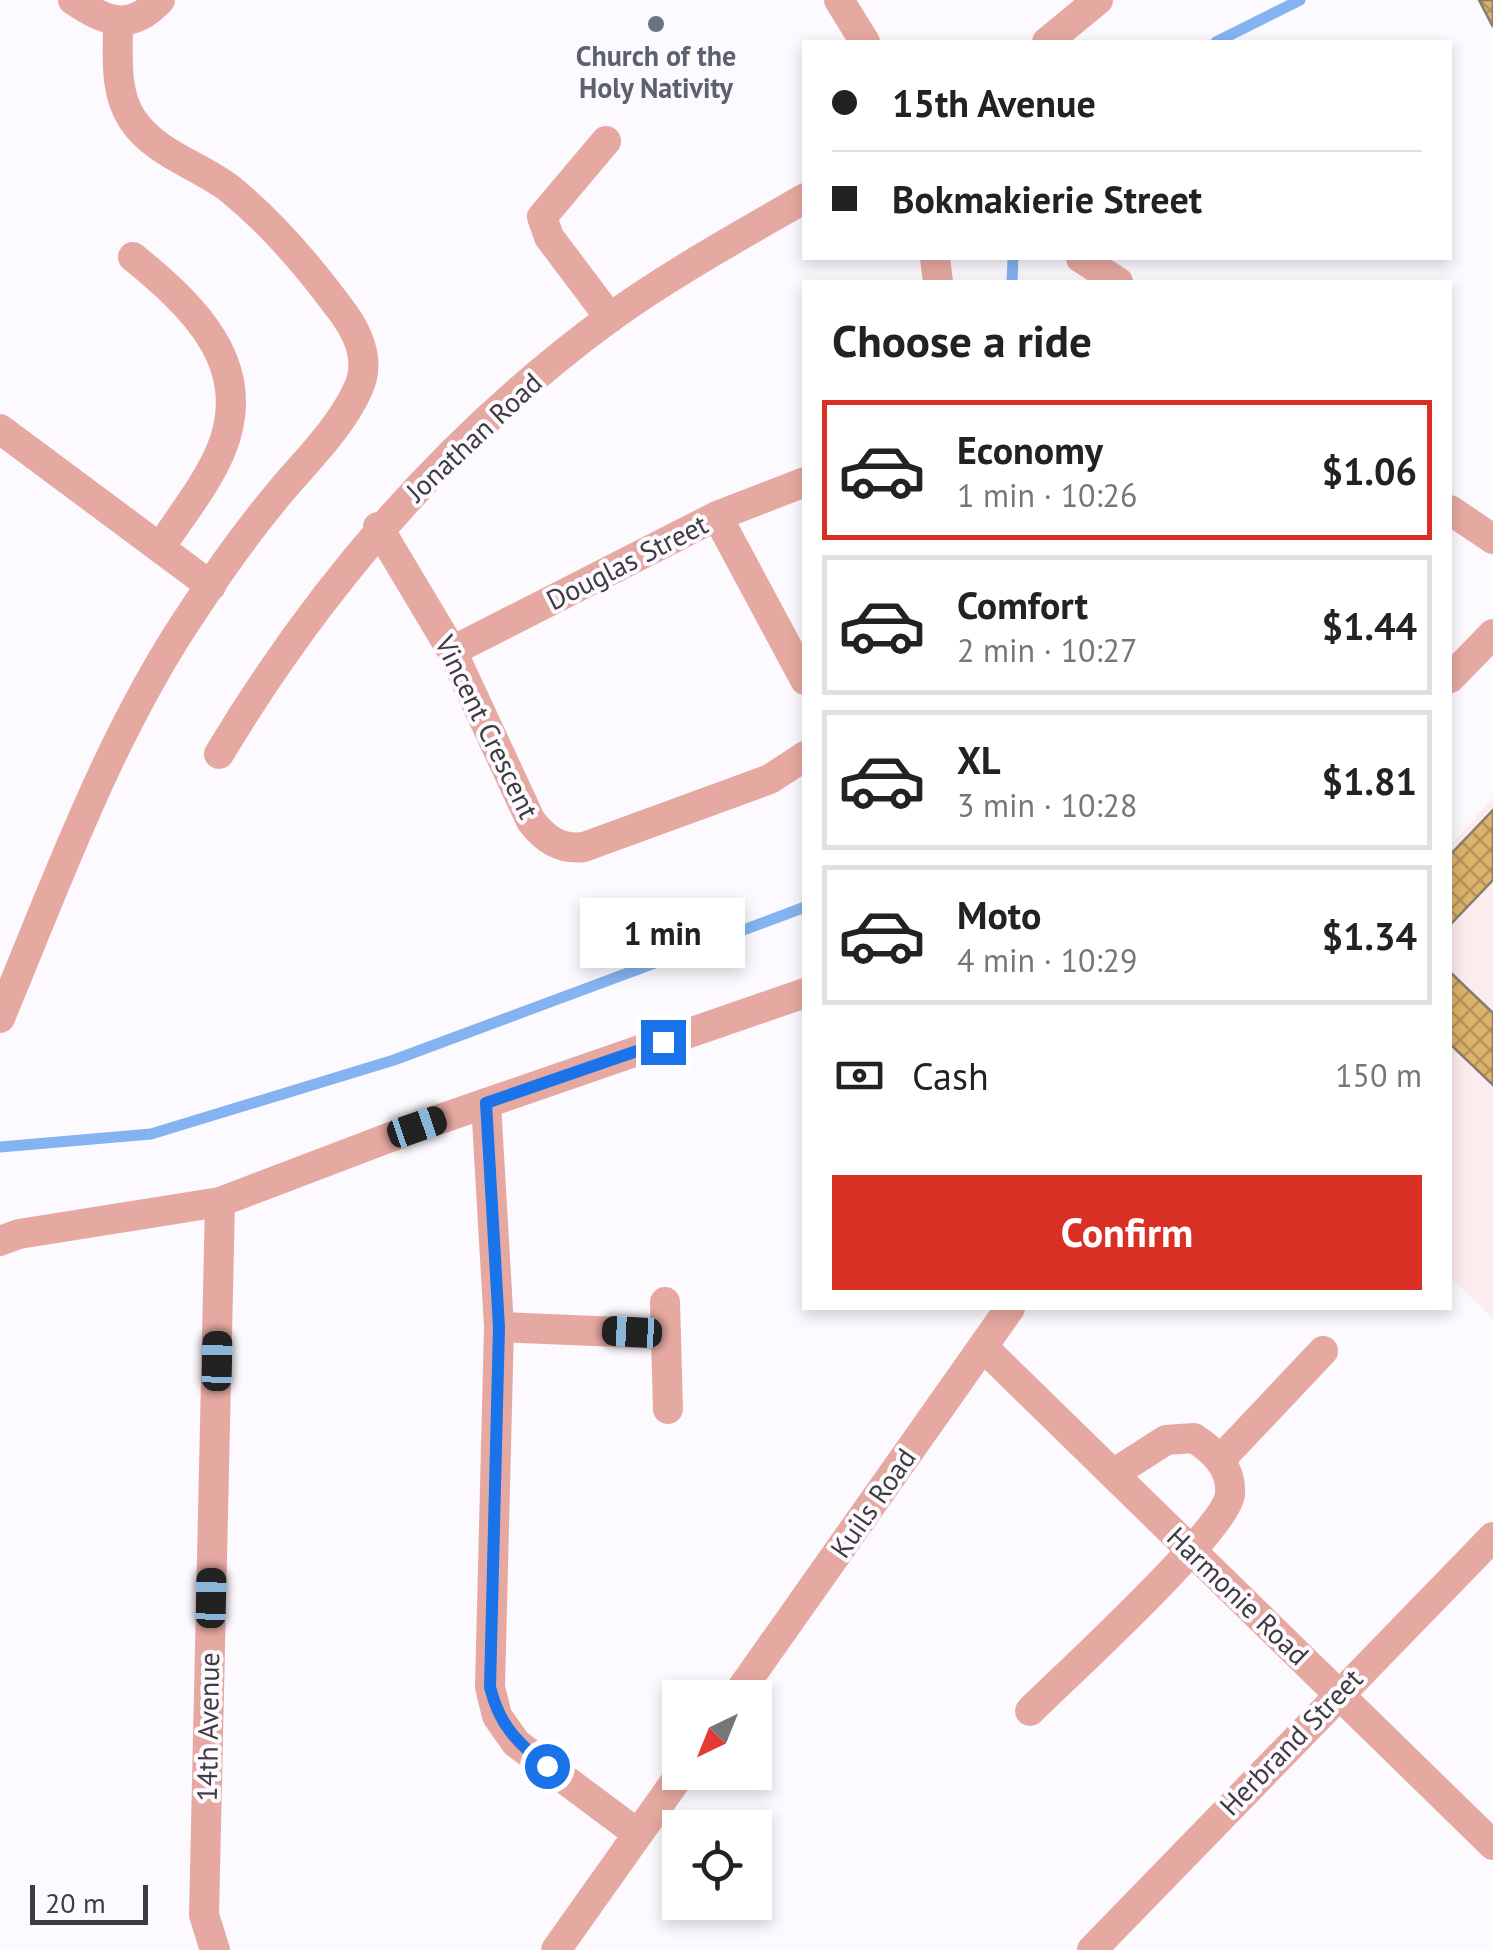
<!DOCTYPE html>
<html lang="en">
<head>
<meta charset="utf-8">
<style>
  :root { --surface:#fff; --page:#f2f2f2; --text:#222; --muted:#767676; --line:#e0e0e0; --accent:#d93025 }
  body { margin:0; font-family:"PT Sans",sans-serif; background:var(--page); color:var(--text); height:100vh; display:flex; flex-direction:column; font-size:38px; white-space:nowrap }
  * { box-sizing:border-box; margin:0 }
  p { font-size:32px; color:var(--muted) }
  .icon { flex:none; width:55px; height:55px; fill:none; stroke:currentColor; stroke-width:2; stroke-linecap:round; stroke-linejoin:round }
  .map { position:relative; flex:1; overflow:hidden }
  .panel { position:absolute; left:802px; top:280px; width:650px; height:1030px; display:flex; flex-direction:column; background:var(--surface); border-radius:0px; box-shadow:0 5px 15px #0003 }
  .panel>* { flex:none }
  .banner { position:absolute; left:802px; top:40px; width:650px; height:220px; border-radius:0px; box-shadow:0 5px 15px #0003; display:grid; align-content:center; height:220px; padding:0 30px; background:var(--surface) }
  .needle { width:65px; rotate:223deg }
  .tools { position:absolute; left:662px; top:1680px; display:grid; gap:20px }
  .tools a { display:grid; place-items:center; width:110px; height:110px; border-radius:0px; background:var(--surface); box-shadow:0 5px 15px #0003; font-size:50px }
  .scale { position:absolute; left:30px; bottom:25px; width:118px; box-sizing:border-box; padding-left:10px; border:5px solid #3e3b41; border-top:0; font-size:28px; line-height:35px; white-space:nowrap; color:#3e3b41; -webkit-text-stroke:8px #fcf9ff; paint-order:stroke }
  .end { position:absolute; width:45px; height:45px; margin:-22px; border:12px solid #1a73e8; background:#fff; box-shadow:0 0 0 5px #fff }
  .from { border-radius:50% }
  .bubble { position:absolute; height:70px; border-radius:0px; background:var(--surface); box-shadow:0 5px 15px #0003; font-size:32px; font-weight:800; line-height:70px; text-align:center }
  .car { position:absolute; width:30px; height:60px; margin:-30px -15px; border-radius:12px; box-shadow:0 0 8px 2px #0007; background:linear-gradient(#222 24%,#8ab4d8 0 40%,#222 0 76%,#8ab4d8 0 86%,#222 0) }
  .banner b { display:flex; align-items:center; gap:35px; height:95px; font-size:38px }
  .banner b+b { border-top:2px solid var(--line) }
  .banner i { width:25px; height:25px; background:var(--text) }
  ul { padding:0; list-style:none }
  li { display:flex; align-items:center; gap:30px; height:140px; margin:0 20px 15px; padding:0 10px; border:5px solid var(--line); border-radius:0px }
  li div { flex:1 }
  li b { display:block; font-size:38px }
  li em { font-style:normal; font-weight:800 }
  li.selected { border-color:var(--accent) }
  li>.icon { width:90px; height:90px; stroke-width:1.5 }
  h2 { padding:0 30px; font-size:45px; line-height:120px }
  .pay { display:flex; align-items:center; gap:25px; height:110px; padding:0 30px; font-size:38px }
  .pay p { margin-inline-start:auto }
  .cta { display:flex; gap:20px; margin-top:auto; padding:20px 30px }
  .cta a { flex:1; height:115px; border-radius:0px; background:var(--accent); color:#fff; font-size:40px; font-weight:800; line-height:115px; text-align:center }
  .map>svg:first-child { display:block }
</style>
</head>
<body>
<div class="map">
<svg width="1493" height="1950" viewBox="0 0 1493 1950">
  <defs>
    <pattern id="building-cross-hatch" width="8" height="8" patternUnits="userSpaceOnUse" patternTransform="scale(2.5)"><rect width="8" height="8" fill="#ddb26b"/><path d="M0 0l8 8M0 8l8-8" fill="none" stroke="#b5925a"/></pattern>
  </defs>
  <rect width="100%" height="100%" fill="#fcf9ff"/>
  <path fill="#fdeced" d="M1493,798V1318L1450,1277V846Z"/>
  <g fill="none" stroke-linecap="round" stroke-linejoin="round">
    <g stroke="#85b3f1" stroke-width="11">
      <path d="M1216,42L1300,0"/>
      <path d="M1012,282L1013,258"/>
      <path d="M0,1147L151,1134L394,1060L805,907"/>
    </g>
  </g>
  <g fill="url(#building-cross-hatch)" stroke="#857d71" stroke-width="2.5">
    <path d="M1479,0H1493V27Z"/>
    <path d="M1493,810V880L1450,925V855Z"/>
    <path d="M1450,972L1493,1013V1085L1450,1044Z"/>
  </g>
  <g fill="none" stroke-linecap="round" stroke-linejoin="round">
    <g stroke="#e6a9a1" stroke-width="30">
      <path d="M73,0C106,22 130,32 160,0"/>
      <path d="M839,0L865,42"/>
      <path d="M1047,42L1098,0"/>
      <path d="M606,141L542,217L549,237L610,318"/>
      <path d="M133,257C193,306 256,365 221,450C207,484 180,517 160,548"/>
      <path d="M935,258L938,282"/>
      <path d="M1081,258L1118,282"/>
      <path d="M0,429L211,586"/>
      <path d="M1450,510L1493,539"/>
      <path d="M717,516L805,680"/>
      <path d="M378,527L452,651L531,821C545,839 560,850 584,847L770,779L805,756"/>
      <path d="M452,651L717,516L805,482"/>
      <path d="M1450,678L1493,634"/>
      <path d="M219,754C321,584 450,435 611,317C672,273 740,236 805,198"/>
      <path d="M0,1018C58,879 110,733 195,608C221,568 250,528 280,492C307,460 341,427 358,389C372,359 357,330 338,306C306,263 272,223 230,189C199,165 155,154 132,119C114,91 118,55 118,23"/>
      <path d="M486,1103L499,1327L490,1687L497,1716L516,1743L638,1834"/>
      <path d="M0,1241L19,1234L220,1202L417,1127L805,993"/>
      <path d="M665,1302L668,1409"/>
      <path d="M499,1327L666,1334"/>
      <path d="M983,1347L1493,1845"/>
      <path d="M1220,1460L1323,1351"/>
      <path d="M735,1698L1010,1308"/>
      <path d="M1030,1711C1064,1677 1226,1530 1230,1494C1232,1468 1214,1451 1194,1438L1166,1440L1113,1474"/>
      <path d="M215,1950L204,1915L220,1202"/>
      <path d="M556,1950L682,1772"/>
      <path d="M1092,1950L1493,1537"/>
    </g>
  </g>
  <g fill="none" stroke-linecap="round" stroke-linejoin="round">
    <path stroke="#1a73e8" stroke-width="12" d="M547,1766C516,1742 499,1724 490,1687L499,1327L486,1103L663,1042"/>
  </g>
  <circle fill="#6b7280" stroke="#fcf9ff" stroke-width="4" cx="656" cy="24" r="10"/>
  <g text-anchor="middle" stroke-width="8" stroke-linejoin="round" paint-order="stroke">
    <g font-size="28" font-weight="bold" fill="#5b616d" stroke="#fcf9ff">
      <text x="656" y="66">Church of the<tspan x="656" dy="32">Holy Nativity</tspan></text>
    </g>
    <g font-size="28" fill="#3e3b41" stroke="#fcf9ff">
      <text transform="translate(474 437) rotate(-43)" y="10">Jonathan Road</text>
      <text transform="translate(627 562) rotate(-27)" y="10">Douglas Street</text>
      <text transform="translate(487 727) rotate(64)" y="10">Vincent Crescent</text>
      <text transform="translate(873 1503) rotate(-55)" y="10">Kuils Road</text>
      <text transform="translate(1238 1596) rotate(44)" y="10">Harmonie Road</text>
      <text transform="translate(208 1727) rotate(-89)" y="10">14th Avenue</text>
      <text transform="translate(1291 1742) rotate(-46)" y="10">Herbrand Street</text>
    </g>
  </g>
</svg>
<div class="tools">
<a><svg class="needle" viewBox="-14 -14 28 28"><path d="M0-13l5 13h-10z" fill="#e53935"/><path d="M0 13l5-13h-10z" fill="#767676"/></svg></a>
<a><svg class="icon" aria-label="locate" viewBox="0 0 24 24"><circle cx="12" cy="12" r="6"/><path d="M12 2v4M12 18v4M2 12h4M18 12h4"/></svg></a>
</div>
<div class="scale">20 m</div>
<i class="end from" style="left:547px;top:1766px"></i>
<i class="end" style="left:663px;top:1042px"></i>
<div class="bubble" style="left:580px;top:898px;width:165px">1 min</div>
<i class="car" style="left:417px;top:1127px;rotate:71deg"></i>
<i class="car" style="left:632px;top:1332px;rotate:273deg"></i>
<i class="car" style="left:217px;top:1361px;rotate:1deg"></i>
<i class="car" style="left:211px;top:1598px;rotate:1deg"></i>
<div class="banner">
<b><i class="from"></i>15th Avenue</b>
<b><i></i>Bokmakierie Street</b>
</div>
<section class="panel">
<h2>Choose a ride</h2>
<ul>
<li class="selected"><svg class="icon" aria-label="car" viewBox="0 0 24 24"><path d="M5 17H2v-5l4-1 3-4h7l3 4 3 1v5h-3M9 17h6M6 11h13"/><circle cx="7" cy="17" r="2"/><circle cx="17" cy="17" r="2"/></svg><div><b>Economy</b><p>1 min · 10:26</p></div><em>$1.06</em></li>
<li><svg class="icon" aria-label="car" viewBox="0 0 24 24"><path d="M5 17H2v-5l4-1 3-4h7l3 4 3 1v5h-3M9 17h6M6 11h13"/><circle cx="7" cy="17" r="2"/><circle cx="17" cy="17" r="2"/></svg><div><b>Comfort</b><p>2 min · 10:27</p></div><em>$1.44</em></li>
<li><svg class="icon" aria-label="car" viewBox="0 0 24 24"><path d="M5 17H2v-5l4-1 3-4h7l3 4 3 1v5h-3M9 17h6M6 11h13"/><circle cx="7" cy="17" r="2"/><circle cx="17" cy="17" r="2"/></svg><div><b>XL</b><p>3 min · 10:28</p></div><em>$1.81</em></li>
<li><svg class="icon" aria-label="car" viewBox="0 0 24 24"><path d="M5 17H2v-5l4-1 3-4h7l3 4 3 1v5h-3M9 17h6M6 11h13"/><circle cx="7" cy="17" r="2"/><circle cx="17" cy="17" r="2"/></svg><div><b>Moto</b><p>4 min · 10:29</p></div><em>$1.34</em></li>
</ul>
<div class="pay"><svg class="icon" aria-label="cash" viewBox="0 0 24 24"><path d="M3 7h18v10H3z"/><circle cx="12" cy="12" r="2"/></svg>Cash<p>150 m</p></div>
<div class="cta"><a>Confirm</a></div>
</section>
</div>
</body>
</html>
